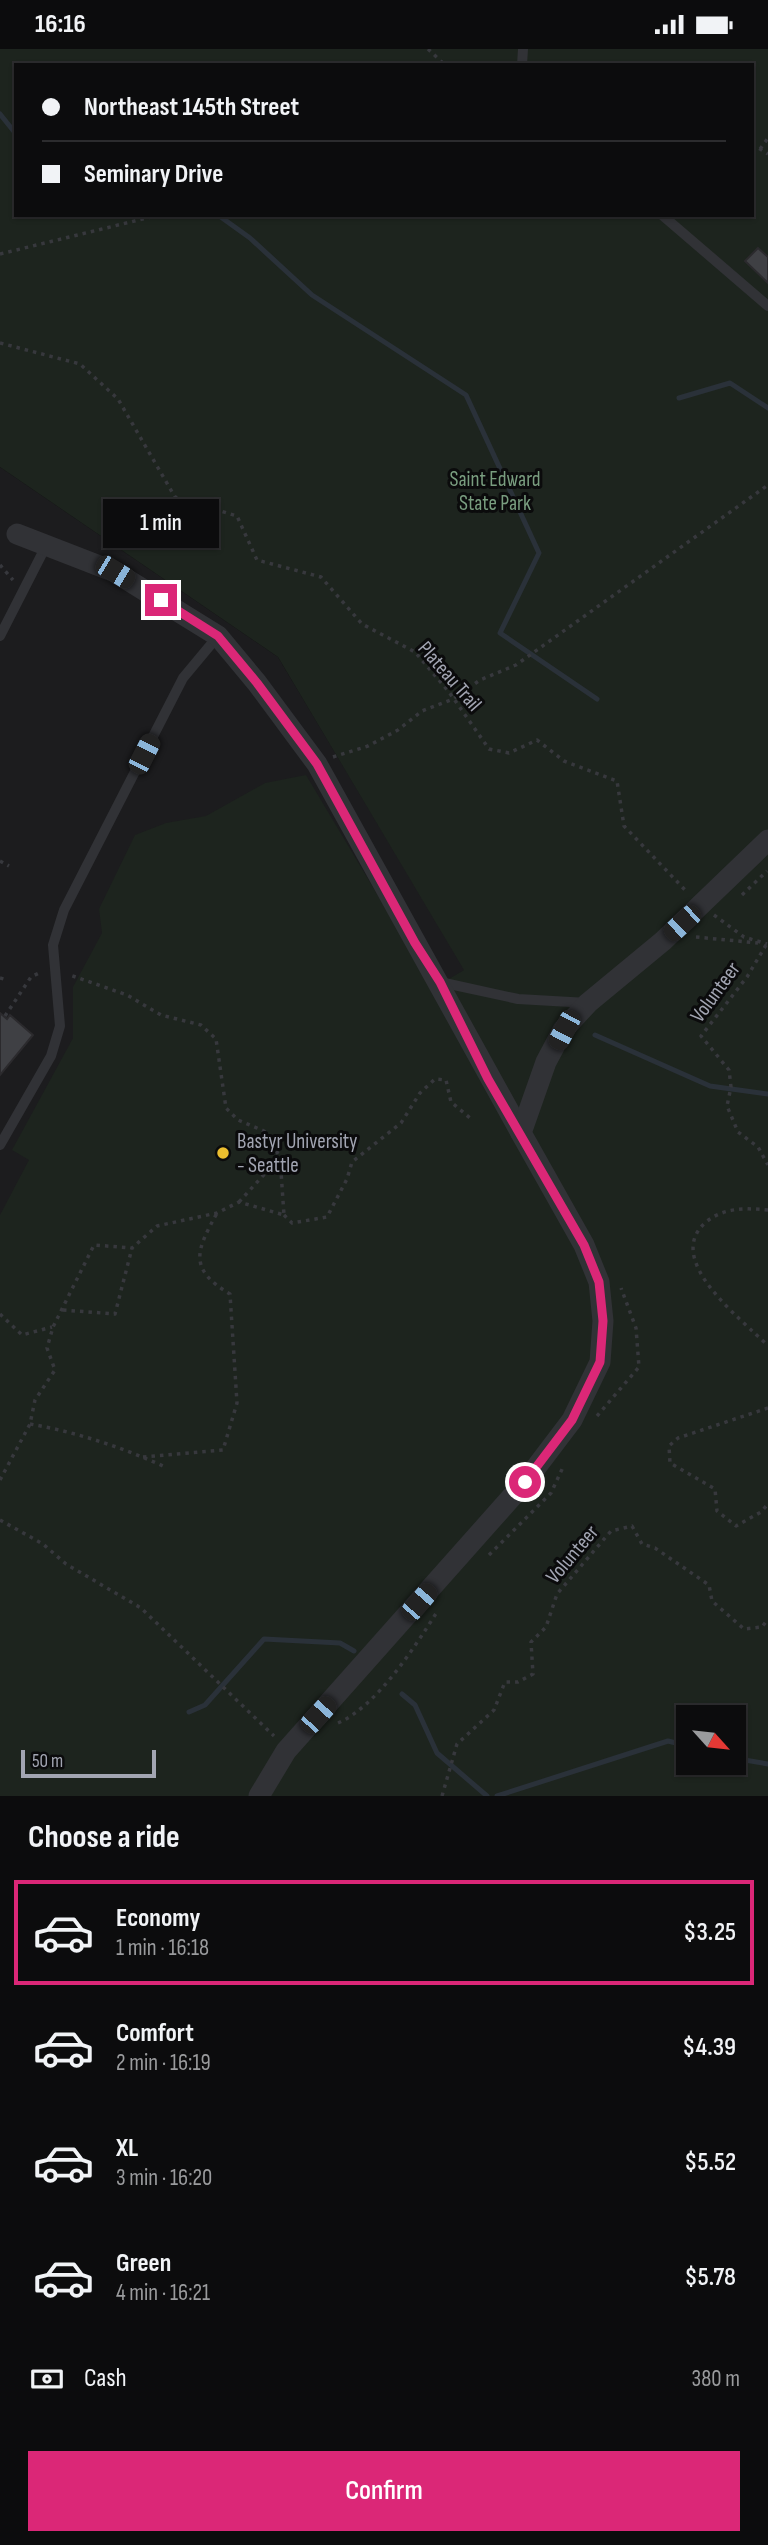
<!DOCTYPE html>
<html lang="en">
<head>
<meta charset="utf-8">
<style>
  :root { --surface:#0c0c0d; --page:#151516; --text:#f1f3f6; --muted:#9a9b9d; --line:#2c2c2e; --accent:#db2777 }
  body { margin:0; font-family:"Sofia Sans Condensed",sans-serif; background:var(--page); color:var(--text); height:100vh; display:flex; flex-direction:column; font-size:26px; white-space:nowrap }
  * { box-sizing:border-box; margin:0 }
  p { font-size:23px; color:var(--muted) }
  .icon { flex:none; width:38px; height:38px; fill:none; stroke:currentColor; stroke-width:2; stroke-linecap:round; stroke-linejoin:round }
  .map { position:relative; height:1747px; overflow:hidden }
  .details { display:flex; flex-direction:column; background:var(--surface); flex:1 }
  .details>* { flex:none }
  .hud { position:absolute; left:14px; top:14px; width:740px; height:154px; border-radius:0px; box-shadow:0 2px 5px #0004,0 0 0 2px var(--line); display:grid; align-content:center; height:154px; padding:0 28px; background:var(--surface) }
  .needle { width:46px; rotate:117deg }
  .fabs { position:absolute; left:676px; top:1656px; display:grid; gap:14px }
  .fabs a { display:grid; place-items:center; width:70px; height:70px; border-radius:0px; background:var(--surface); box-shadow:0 2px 5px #0004,0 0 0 2px var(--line); font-size:35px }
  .scale { position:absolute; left:21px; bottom:18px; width:135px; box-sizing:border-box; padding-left:7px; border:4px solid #a2a5b2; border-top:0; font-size:19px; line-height:24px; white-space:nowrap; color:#a2a5b2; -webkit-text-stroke:5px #0b0b0c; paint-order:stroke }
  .end { position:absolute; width:32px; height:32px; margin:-16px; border:9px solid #db2777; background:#fff; box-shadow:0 0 0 4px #fff }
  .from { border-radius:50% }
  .bubble { position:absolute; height:49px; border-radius:0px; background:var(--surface); box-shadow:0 2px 5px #0004,0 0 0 2px var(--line); font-size:23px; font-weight:600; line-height:49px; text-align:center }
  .car { position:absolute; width:21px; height:42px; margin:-21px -10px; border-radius:9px; box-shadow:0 0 5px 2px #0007; background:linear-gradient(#222 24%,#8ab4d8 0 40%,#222 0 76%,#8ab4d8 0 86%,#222 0) }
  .hud b { display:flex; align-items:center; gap:24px; height:66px; font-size:26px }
  .hud b+b { border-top:2px solid var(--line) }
  .hud i { width:18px; height:18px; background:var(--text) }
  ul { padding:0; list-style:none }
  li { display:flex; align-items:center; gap:21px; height:105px; margin:0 14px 10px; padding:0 14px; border:4px solid transparent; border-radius:0px }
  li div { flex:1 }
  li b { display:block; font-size:26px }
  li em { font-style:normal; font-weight:600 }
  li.current { border-color:var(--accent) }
  li>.icon { width:63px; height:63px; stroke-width:1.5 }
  h2 { padding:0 28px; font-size:32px; line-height:84px }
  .pay { display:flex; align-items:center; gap:18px; height:77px; padding:0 28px; font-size:26px }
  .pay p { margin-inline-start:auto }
  .action { display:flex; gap:14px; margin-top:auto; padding:14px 28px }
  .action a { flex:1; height:80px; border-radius:0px; background:var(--accent); color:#fff; font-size:28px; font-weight:600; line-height:80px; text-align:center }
  .status { display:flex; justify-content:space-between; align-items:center; height:49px; padding:0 35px; background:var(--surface); direction:ltr }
  .status svg { height:19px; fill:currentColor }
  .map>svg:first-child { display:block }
</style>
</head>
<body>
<div class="status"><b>16:16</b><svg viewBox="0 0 49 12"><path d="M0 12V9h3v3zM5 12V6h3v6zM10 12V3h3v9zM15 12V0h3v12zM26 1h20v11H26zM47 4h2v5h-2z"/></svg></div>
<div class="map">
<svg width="768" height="1747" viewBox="0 0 768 1747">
  <rect width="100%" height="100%" fill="#101011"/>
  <path fill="#1c1c1e" d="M0,418L278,608L465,921L370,975L0,1747Z"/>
  <path fill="#1d241e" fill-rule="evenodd" d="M0,0H768V1747H0V1166L29,1111L12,1101L73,989V938L102,884L99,860L135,786L166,774L206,767L265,734L306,726L433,939L464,921L278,608L0,418ZM16,16H752V166H16ZM688,1668H733V1713H688Z"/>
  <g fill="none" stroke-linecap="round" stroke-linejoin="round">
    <g stroke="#2a3139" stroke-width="5">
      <path d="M0,65L16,85"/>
      <path d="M218,166L250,189L312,246L466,346L539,504L500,584L597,650"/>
      <path d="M679,349L730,334L768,359"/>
      <path d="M595,986L710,1037L768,1045"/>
      <path d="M402,1645L415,1656L437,1704L487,1747"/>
      <path d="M189,1663L205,1656L264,1590L340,1594L354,1602"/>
      <path d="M733,1709L768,1715"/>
      <path d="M497,1747L668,1692L688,1697"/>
    </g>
  </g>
  <g fill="#3f4044" stroke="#2b2a2d" stroke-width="2">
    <path d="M758,199L768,208V234L745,212Z"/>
    <path d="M0,964L7,970L10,966L33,986L0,1026Z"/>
  </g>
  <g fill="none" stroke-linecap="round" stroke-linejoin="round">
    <g stroke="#37383d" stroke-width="3.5" stroke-dasharray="3.5 5" stroke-linecap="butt">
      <path d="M428,0L445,16"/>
      <path d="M752,95L768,105"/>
      <path d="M760,100L768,89"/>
      <path d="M0,205L159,166"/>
      <path d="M0,294L80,315L118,350L175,448L237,467L257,511L321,528L362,575L415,603L449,643L489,700L509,704L537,691L564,712L617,732L624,777L687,843"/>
      <path d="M0,516L13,531"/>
      <path d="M333,708L368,697L398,681L422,662L453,650L480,631L516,616L768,436"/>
      <path d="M0,812L9,817"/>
      <path d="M742,846L767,822"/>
      <path d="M714,866L744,888L767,895"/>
      <path d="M696,888L758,894"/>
      <path d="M766,896L747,928L701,987L729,1021L731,1038L727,1057L738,1083L758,1098L768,1116"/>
      <path d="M0,929L4,930"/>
      <path d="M5,967L31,928L41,923"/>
      <path d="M239,1153L280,1108"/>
      <path d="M768,1161C747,1159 724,1158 706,1173C662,1211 742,1270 768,1297"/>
      <path d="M284,1166L292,1174L327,1168L347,1130L352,1113L401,1074L420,1044L435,1030L446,1031L451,1053L470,1069"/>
      <path d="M63,1261L115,1265L132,1199"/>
      <path d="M0,1265L22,1286L52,1278"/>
      <path d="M768,1359L678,1389L669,1397L670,1414L715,1440L717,1462L736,1477L761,1463L768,1455"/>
      <path d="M597,1367L639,1318L636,1279L621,1239"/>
      <path d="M30,1375C76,1383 121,1398 163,1417"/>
      <path d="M143,1408L223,1401L237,1354L230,1245C188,1220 196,1202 217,1164"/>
      <path d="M0,1431L30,1375L35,1351L55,1321L47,1299L53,1278L94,1196L132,1199L157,1177L217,1164L239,1153L284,1166L280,1108L264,1082L238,1071L226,1059L216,990L201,976L161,966L127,946L70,926"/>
      <path d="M0,1471L43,1495L66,1515L141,1559L274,1687"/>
      <path d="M489,1506L551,1444L564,1416"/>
      <path d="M338,1674C377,1657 414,1599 437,1563"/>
      <path d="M442,1747L457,1695L494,1661L505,1633H518L533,1625L531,1593L546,1578L557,1545L611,1482L632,1477L642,1495L655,1499L709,1536L712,1552L744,1580L762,1578L768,1570"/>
    </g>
    <g stroke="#313236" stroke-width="10">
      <path d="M522,16L523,0"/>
      <path d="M662,166L768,257"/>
      <path d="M0,587L46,497"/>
      <path d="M440,933L518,950L588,954"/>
      <path d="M0,1096L51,1007L60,977L53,896L64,861L183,629L218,587"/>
    </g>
    <g stroke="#313236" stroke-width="21">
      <path d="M17,485L115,523L184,566L218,587L257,634L317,715L521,1084"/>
      <path d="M259,1747L286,1702L525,1433L572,1371L600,1313L603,1272L599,1233L584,1196L521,1084L546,1013L563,981L588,954L663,892L768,791"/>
    </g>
  </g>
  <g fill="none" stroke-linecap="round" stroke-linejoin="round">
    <path stroke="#db2777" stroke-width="9" d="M161,551L218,587L257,634L317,715L415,894L440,933L488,1030L584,1196L599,1233L603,1272L600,1313L572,1371L525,1433"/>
  </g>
  <circle fill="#ebbe2f" stroke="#0b0b0c" stroke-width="2.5" cx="223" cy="1104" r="7"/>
  <g text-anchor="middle" stroke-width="6" stroke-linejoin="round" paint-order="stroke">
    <g font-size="21" fill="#799d7f" stroke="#0b0b0c">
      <text x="495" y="437">Saint Edward<tspan x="495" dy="24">State Park</tspan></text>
    </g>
    <g font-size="21" fill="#a2a5b2" stroke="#0b0b0c">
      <text transform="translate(450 627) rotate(49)" y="7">Plateau Trail</text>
      <text transform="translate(715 943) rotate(-54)" y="7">Volunteer</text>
      <text transform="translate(572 1505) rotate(-50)" y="7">Volunteer</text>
    </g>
    <g font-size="21" fill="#a2a5b2" stroke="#0b0b0c" text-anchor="start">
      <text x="237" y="1099">Bastyr University<tspan x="237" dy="24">- Seattle</tspan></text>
    </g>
  </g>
</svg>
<div class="fabs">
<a><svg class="needle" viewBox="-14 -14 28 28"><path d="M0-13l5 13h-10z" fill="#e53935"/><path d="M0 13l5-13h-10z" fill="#9a9b9d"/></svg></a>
</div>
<div class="scale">50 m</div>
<i class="end from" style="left:525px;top:1433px"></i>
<i class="end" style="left:161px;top:551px"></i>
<div class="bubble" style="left:103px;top:450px;width:116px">1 min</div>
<i class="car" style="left:115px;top:523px;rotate:121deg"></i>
<i class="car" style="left:144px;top:705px;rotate:27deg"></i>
<i class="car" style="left:682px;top:874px;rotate:227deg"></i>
<i class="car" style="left:564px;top:981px;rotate:208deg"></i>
<i class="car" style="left:419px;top:1553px;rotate:41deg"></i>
<i class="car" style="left:318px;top:1666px;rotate:42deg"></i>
<div class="hud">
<b><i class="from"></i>Northeast 145th Street</b>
<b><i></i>Seminary Drive</b>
</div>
</div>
<section class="details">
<h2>Choose a ride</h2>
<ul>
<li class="current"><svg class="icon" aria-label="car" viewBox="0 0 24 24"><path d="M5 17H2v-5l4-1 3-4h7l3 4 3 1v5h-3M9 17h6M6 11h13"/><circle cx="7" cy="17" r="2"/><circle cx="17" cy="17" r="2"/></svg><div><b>Economy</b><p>1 min · 16:18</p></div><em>$3.25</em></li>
<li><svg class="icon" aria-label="car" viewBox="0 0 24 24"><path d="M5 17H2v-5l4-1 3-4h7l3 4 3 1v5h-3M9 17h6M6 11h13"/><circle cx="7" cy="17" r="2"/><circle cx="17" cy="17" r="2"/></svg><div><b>Comfort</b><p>2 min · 16:19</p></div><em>$4.39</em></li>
<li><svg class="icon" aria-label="car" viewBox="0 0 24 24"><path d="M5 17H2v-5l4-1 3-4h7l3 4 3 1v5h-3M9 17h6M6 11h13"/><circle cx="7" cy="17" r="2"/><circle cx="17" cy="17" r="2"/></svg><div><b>XL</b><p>3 min · 16:20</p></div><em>$5.52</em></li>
<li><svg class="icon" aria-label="car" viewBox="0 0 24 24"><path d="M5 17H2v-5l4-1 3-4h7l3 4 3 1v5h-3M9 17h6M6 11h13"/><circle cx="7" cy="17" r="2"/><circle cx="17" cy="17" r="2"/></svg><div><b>Green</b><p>4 min · 16:21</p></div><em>$5.78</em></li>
</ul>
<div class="pay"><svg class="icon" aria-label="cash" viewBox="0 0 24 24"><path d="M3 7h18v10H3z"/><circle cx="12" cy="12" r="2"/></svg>Cash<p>380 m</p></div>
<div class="action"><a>Confirm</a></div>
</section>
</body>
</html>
